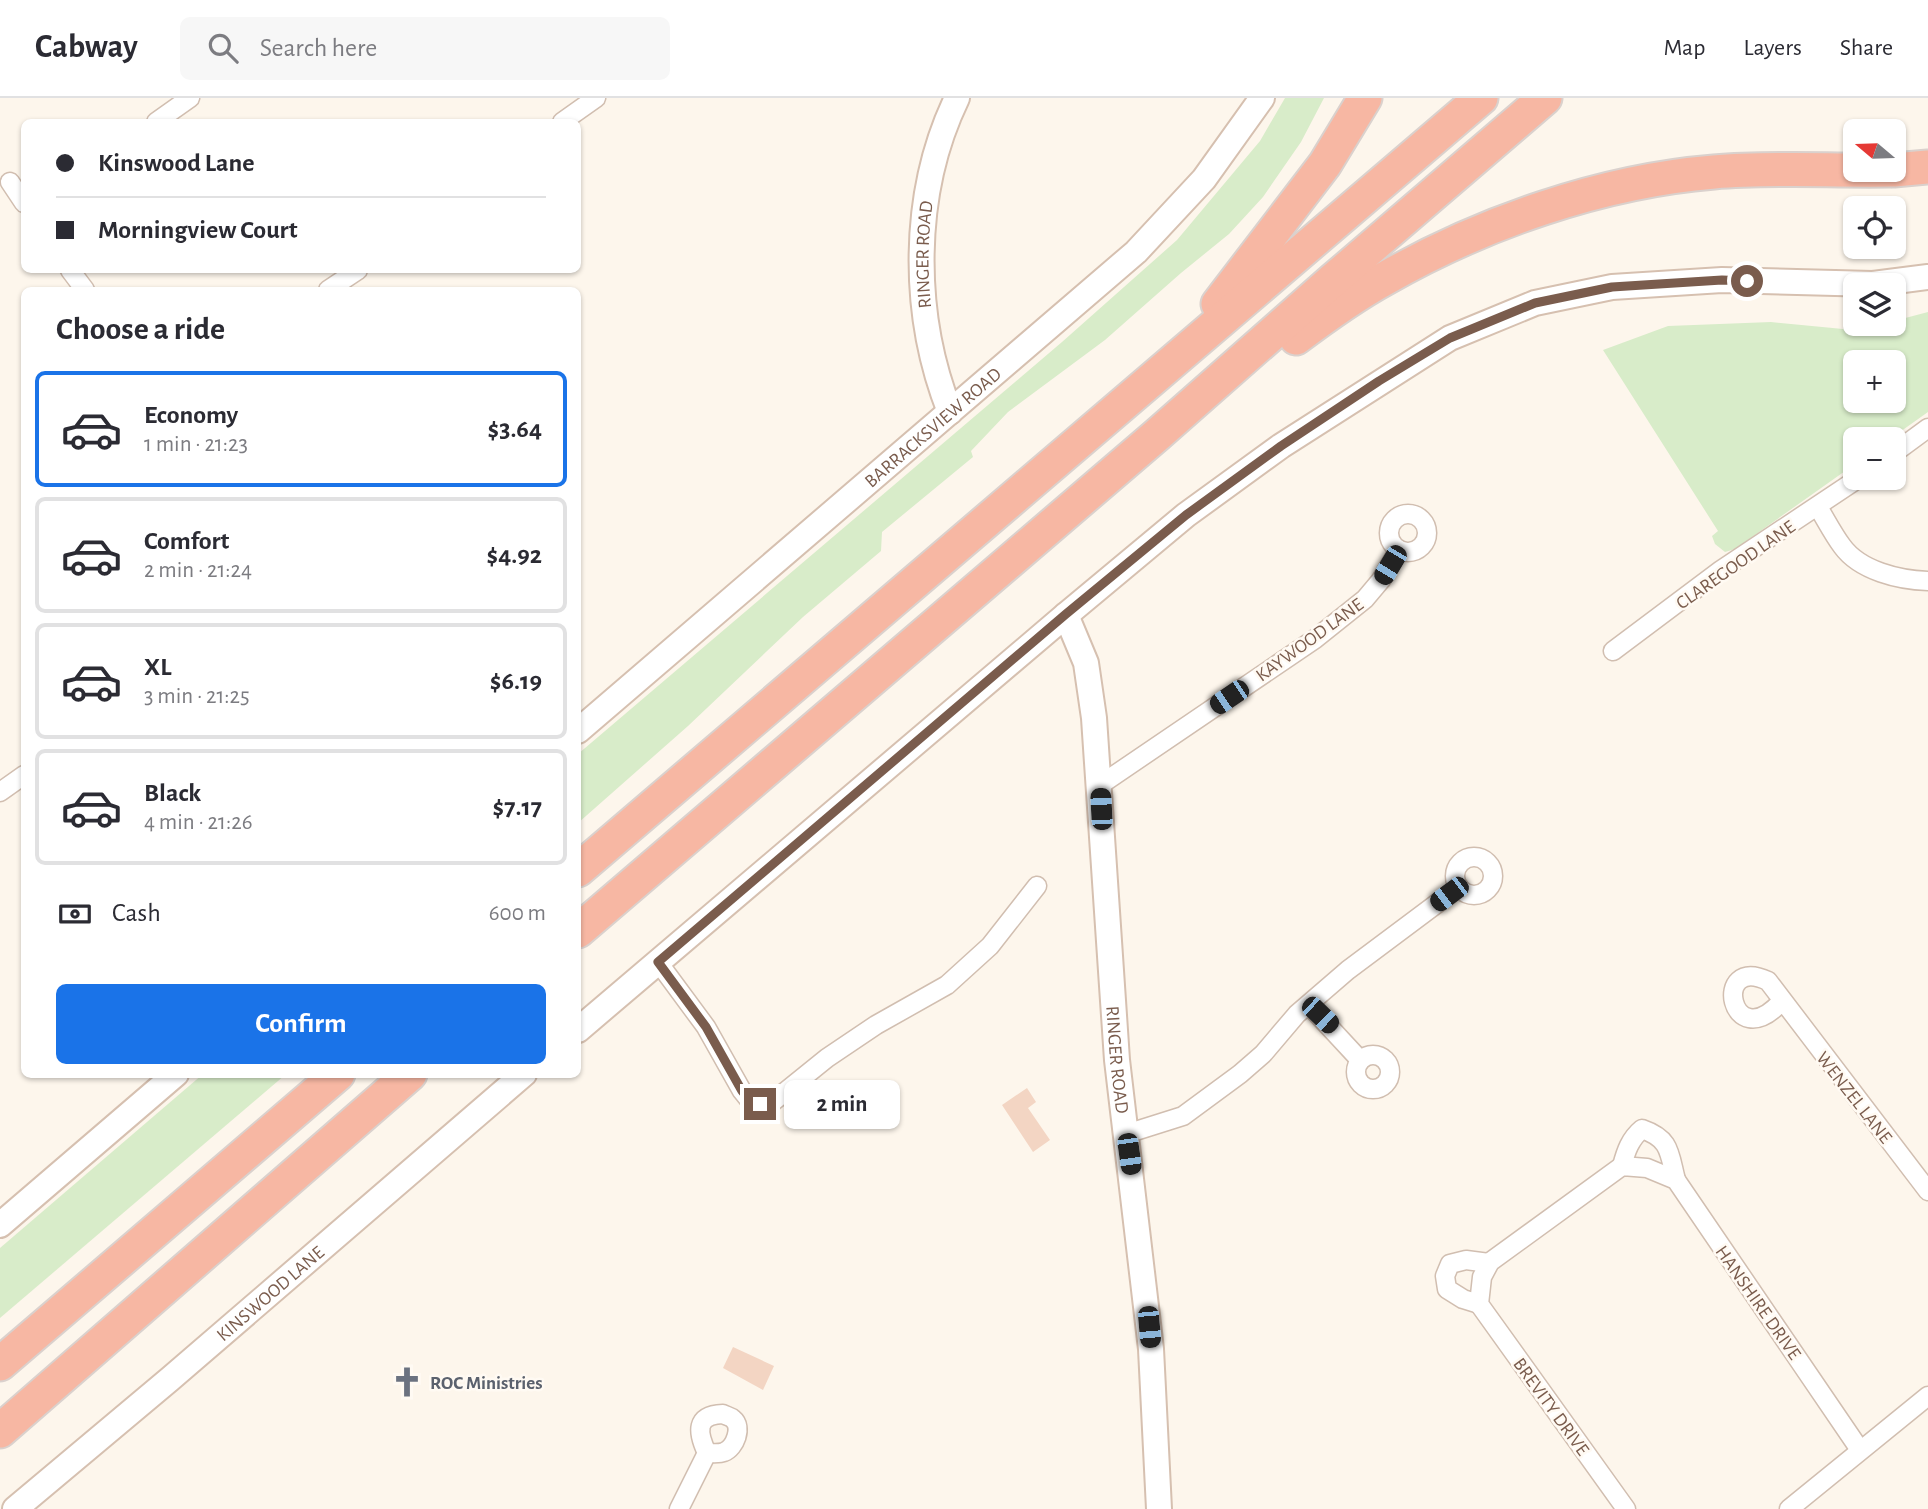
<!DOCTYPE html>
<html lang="en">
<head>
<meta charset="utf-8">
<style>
  :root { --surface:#fff; --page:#f7f7f7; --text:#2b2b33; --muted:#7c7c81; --line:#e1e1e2; --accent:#1a73e8 }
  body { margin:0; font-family:"Alegreya Sans",sans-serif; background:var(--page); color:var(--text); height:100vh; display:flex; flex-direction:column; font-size:26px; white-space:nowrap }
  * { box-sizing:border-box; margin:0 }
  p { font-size:23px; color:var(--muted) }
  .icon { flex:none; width:38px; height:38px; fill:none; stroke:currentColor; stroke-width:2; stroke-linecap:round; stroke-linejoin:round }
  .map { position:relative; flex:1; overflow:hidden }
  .details { position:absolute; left:21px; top:189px; width:560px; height:791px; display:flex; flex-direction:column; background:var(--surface); border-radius:10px; box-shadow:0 2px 5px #0004 }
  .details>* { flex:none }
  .guide { position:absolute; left:21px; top:21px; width:560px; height:154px; border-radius:10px; box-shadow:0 2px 5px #0004; display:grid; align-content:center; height:154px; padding:0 35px; background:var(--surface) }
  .needle { width:46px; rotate:289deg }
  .fabs { position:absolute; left:1843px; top:21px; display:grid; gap:14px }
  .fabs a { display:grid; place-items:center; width:63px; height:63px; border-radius:10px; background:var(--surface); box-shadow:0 2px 5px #0004; font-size:35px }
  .end { position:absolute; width:32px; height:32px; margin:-16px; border:9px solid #7a5c4d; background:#fff; box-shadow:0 0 0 4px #fff }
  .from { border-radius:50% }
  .bubble { position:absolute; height:49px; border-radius:10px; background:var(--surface); box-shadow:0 2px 5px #0004; font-size:23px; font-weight:700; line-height:49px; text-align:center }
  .car { position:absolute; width:21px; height:42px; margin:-21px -10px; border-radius:9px; box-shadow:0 0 5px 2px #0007; background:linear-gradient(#222 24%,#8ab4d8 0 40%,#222 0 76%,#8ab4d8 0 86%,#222 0) }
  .guide b { display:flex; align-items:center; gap:24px; height:66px; font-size:26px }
  .guide b+b { border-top:2px solid var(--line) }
  .guide i { width:18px; height:18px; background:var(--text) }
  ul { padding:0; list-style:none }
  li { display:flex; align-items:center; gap:21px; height:116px; margin:0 14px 10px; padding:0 21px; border:4px solid var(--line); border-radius:10px }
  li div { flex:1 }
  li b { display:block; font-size:26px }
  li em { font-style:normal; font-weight:700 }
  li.active { border-color:var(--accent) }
  li>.icon { width:63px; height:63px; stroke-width:1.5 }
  h2 { padding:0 35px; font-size:32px; line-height:84px }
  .pay { display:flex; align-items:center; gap:18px; height:77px; padding:0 35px; font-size:26px }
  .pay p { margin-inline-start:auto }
  .button { display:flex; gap:14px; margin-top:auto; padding:14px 35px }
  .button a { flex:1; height:80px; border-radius:10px; background:var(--accent); color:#fff; font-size:28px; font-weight:700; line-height:80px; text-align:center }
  header { display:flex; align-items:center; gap:42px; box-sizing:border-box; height:98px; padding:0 35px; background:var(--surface); border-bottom:2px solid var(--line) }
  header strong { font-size:33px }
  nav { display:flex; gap:38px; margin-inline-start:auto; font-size:24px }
  .search { width:490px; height:63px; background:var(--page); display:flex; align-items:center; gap:18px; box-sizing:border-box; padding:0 24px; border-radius:10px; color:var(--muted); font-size:26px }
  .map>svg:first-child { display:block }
</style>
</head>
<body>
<header>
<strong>Cabway</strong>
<div class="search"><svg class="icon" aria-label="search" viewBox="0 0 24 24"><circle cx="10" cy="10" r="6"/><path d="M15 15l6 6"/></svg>Search here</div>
<nav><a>Map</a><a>Layers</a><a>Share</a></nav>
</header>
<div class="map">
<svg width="1928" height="1411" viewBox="0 0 1928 1411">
  <rect width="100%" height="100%" fill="#fdf6ec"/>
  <g fill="#d8ecc9" fill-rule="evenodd">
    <path d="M1285,0H1324L1301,44L1263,99L1229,136L1181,175L1105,242L1008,314L971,353L973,359L882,434L881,453L803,519L688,628L578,725V656L1062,244L1177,142L1260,43Z"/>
    <path d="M1928,214V314L1890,341H1855V366L1735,451L1725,454L1715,446L1712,438L1718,433L1603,252L1668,228L1771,224L1843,231L1894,226V223ZM1855,264H1894V303H1855Z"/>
    <path d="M203,976L285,977L0,1220V1150Z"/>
  </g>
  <g fill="#f3d5c3">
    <path d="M1027,990L1036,1004L1028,1010L1050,1042L1033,1054L1002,1007Z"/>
    <path d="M733,1249L774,1268L763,1292L723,1270Z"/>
  </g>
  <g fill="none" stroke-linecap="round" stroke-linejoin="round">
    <g stroke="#d1beb0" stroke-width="21">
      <g id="street">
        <path d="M156,24L190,0"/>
        <path d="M562,24L596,0"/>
        <path d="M10,84L24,105"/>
        <path d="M70,172L85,192"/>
        <path d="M328,192L358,172"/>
        <path d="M1894,355L1928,330"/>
        <path d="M1818,409C1826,422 1833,436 1842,448C1860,473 1899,482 1928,483"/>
        <circle cx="1408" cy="435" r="19"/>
        <path d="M1613,553L1721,472L1859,380"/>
        <path d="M1100,687L1315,541L1365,501L1381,482L1399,452"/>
        <path d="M0,694L24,677"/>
        <circle cx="1474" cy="778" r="19"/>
        <path d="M658,864L706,929L742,993L750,1003L760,1006H770L827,960L876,927L947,887L990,848L1037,788"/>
        <path d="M1781,904C1730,959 1711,856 1768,883L1928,1093"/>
        <path d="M1309,907L1360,962"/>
        <circle cx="1373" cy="974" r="17"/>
        <path d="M1126,1036L1183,1018L1240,976L1263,956L1297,916L1348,872L1459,789"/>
        <path d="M1622,1068C1626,1053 1630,1041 1642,1031C1671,1041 1669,1055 1676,1082"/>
        <path d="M1479,1206L1463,1201L1447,1191L1445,1178L1450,1166L1466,1162L1489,1165"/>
        <path d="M723,1316C726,1318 730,1318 733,1321C743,1329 735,1350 724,1354C719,1356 712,1355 707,1355C697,1334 695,1317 723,1316Z"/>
        <path d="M679,1411L707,1355"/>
        <path d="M1626,1411L1479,1206L1482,1179L1490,1164L1622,1068L1647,1070L1676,1082L1860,1352"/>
        <path d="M1789,1411L1928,1298"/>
      </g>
    </g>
    <g stroke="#d6c0b0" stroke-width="28">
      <g id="secondary">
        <path id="s1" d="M950,314C911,216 911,95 957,0"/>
        <path id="s2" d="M1066,517L1086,565L1094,620L1117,962L1151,1251L1159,1411"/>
        <path id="s3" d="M578,633L1136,154L1204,81L1262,0"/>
        <path d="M578,932L1066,517L1186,417L1281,348L1450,240L1535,205L1612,189L1722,182L1873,186L1928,179"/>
        <path d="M0,1127L176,976"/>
        <path id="s4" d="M15,1411L170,1281L524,976"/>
      </g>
    </g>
    <g stroke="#dad1cd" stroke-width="37">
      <g id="highway">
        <path d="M1894,72L1928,69"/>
        <path d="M1218,206L1325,66L1365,0"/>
        <path d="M1296,240C1324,219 1353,198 1384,181C1482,125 1602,83 1714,74C1773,69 1831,73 1889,72"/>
        <path d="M578,772L1481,0"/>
        <path d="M578,833L1157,337L1333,182L1545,0"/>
        <path d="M0,1266L338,976"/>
        <path d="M0,1333L410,976"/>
      </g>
    </g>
    <use href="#street" stroke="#fff" stroke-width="18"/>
    <use href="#secondary" stroke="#fff" stroke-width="24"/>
    <use href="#highway" stroke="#f7b7a3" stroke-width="33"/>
  </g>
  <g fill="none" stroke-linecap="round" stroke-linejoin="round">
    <path stroke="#7a5c4d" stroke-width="9" d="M760,1006L750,1003L742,993L706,929L658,864L1066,516L1186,417L1281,348L1379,283L1450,240L1535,205L1612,189L1722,182L1747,183"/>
  </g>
  <defs>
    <g id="church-bare" transform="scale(2.415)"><path d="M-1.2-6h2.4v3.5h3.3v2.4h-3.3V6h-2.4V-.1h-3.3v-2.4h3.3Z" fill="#6b7280" stroke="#fffaf3" stroke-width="2.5" paint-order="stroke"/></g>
  </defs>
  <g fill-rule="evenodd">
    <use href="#church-bare" x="407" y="1284"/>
  </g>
  <g text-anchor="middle" stroke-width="5" stroke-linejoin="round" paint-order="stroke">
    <g font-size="19" fill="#7a5c4d" stroke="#fffaf3">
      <text dy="7" stroke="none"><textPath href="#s1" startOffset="161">RINGER ROAD</textPath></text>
      <text dy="7" stroke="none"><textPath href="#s3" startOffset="467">BARRACKSVIEW ROAD</textPath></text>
      <text transform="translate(1735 466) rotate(-35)" y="7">CLAREGOOD LANE</text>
      <text transform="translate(1309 541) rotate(-36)" y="7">KAYWOOD LANE</text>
      <text dy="7" stroke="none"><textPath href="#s2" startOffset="450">RINGER ROAD</textPath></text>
      <text transform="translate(1855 999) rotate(52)" y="7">WENZEL LANE</text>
      <text dy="7" stroke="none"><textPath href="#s4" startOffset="334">KINSWOOD LANE</textPath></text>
      <text transform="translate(1759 1204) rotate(55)" y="7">HANSHIRE DRIVE</text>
      <text transform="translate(1552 1308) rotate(54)" y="7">BREVITY DRIVE</text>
    </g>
    <g font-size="19" font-weight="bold" fill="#5b616d" stroke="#fffaf3" text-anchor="start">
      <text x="430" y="1291">ROC Ministries</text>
    </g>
  </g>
</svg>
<div class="fabs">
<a><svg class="needle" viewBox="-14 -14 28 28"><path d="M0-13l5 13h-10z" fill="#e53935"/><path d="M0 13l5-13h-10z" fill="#7c7c81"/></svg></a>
<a><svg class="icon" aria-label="locate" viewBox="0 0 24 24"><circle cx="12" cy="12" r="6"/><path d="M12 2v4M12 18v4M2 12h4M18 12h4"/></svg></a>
<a><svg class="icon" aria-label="layers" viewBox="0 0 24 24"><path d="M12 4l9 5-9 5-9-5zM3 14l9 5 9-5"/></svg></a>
<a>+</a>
<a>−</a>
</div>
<i class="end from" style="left:1747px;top:183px"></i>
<i class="end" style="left:760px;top:1006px"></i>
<div class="bubble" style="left:784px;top:982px;width:116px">2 min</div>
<i class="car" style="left:1390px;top:467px;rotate:211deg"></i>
<i class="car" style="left:1229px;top:599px;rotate:236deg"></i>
<i class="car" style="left:1101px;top:711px;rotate:357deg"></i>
<i class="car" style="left:1449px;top:796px;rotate:233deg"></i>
<i class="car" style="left:1320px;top:917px;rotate:134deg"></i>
<i class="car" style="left:1129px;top:1056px;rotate:172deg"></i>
<i class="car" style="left:1149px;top:1229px;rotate:175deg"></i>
<div class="guide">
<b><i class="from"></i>Kinswood Lane</b>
<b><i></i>Morningview Court</b>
</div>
<section class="details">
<h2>Choose a ride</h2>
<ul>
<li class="active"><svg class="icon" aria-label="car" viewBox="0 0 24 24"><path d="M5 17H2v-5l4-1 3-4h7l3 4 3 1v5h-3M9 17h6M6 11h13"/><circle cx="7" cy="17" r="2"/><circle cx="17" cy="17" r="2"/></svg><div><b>Economy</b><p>1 min · 21:23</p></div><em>$3.64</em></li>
<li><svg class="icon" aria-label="car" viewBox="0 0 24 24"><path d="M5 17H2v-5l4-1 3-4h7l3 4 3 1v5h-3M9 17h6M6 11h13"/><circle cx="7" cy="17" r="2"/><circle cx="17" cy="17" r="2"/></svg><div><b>Comfort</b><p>2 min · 21:24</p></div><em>$4.92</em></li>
<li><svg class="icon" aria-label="car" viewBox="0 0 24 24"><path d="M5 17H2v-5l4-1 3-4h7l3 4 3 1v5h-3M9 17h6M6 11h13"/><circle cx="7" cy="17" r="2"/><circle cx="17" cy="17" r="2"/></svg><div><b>XL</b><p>3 min · 21:25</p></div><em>$6.19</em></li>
<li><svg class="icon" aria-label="car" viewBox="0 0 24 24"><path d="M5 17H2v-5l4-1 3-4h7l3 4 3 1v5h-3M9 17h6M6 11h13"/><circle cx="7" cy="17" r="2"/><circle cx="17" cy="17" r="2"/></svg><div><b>Black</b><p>4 min · 21:26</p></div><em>$7.17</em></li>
</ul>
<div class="pay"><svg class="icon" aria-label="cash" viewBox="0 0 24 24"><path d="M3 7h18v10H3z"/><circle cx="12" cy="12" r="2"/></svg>Cash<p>600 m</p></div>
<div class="button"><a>Confirm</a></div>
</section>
</div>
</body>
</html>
